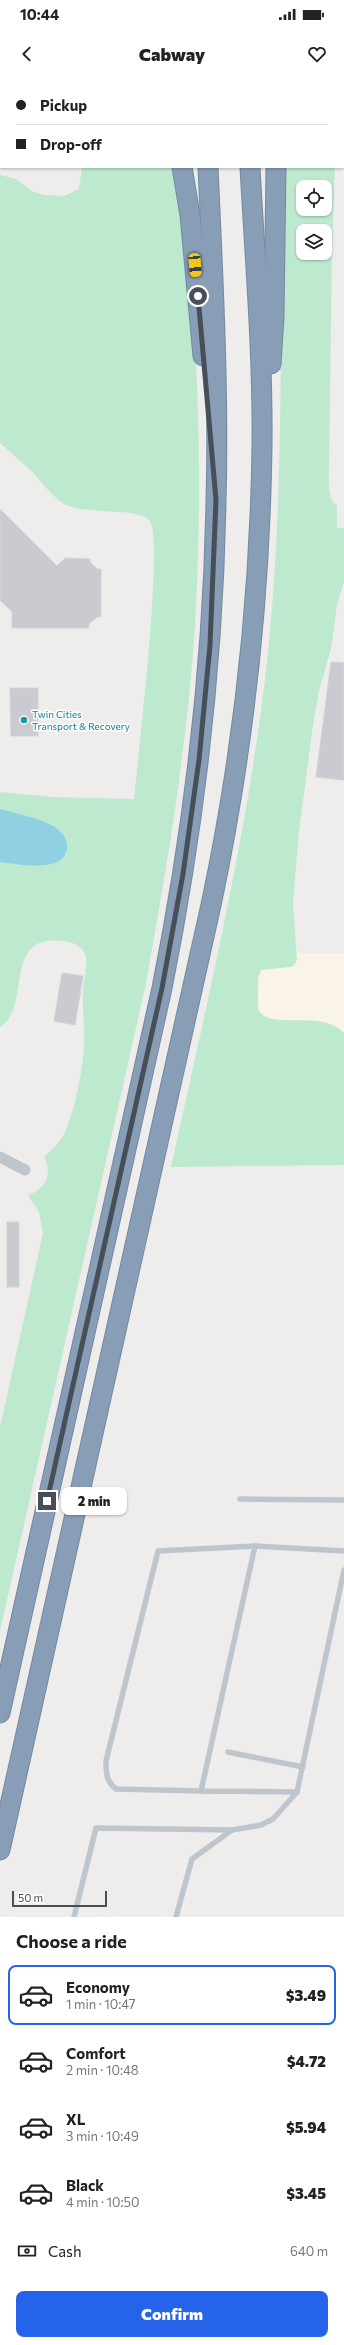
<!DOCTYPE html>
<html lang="en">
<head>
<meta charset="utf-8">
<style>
  :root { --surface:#fff; --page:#f6f6f6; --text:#222; --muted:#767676; --line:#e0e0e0; --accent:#2563eb }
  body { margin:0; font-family:Commissioner,sans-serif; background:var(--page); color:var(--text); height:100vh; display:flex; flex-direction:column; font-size:15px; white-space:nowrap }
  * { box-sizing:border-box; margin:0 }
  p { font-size:13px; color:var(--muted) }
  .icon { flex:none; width:22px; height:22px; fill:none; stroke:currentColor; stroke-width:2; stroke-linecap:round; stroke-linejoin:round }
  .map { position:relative; height:1837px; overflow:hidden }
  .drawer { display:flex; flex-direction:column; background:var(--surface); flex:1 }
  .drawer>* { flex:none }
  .banner { position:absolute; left:0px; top:0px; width:344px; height:88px; box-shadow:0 1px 3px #0004; display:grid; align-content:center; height:88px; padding:0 16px; background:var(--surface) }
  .fabs { position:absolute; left:296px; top:100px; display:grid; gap:8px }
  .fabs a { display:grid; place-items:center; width:36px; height:36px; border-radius:8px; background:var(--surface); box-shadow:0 1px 3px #0004; font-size:20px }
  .scale { position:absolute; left:12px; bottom:10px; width:95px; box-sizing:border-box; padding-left:4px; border:2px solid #464f57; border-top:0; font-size:11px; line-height:14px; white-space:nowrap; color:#464f57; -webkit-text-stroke:3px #fff; paint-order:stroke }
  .end { position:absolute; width:18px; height:18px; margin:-9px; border:5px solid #464f57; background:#fff; box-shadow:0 0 0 2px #fff }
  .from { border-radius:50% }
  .bubble { position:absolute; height:28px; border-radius:8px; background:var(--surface); box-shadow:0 1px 3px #0004; font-size:13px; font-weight:800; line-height:28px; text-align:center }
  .car { position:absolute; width:12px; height:24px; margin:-12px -6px; border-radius:5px; box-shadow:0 0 3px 1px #0007; background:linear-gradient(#f5c518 24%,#345 0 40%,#f5c518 0 76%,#345 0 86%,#f5c518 0) }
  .banner b { display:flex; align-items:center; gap:14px; height:38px; font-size:15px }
  .banner b+b { border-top:1px solid var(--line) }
  .banner i { width:10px; height:10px; background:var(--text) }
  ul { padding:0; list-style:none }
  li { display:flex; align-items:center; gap:12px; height:60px; margin:0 8px 6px; padding:0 8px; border:2px solid transparent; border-radius:8px }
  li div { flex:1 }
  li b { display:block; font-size:15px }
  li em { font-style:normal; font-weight:800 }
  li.on { border-color:var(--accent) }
  li>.icon { width:36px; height:36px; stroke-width:1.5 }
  h2 { padding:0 16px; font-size:18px; line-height:48px }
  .pay { display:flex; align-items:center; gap:10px; height:44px; padding:0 16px; font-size:15px }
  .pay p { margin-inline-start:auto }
  .cta { display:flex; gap:8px; margin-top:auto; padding:8px 16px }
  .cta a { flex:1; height:46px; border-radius:8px; background:var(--accent); color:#fff; font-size:16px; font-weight:800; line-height:46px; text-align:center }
  .status { display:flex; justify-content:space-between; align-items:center; height:28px; padding:0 20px; background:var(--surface); direction:ltr }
  .status svg { height:11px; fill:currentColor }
  header { display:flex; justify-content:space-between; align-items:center; height:52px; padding:0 16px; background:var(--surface); font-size:18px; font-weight:800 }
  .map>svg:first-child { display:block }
</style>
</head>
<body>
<div class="status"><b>10:44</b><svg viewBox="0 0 49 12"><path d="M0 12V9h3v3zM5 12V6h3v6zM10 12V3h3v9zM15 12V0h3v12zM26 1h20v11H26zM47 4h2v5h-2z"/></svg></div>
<header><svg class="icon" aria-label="back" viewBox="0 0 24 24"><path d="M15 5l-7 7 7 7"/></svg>Cabway<svg class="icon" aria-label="heart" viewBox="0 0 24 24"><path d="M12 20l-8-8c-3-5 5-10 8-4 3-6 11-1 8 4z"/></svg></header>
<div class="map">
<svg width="344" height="1837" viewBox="0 0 344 1837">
  <rect width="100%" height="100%" fill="#efecec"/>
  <path fill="#f9f4e6" d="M235,873H344V1074L190,1073Z"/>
  <g fill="#bde9cf" fill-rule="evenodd">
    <path d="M25,0H150V1H22Z"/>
    <path d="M82,87H176C181,130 187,172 191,215C201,324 201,437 195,546C187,668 167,788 145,908L0,1551V1347L43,1153L39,1132L28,1115C46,1110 53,1093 44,1077C51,1070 59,1064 64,1054C74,1035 84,985 84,963C85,946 82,929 83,911C83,900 90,883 84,872C77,859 52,858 39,863C10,875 27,932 0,947V712L52,717L134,719C137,685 165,453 149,440C134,427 88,435 66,425C53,418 42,402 31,391C21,381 10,372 0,363V95L16,99L32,111L44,115L64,116L79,109Z"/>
    <path d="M282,87H335L332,169L329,389C329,399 327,421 337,425V448H344V502L337,524L331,569L319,611L313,645L299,751L293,823L297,880L294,886L290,887L261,890C257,897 258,906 258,914C258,920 257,928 260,932C273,950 322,929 344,953V1085L171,1087C209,913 251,741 269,563C284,406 280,245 282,87ZM303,107H325V129H303ZM303,151H325V173H303Z"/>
  </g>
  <path fill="#8fd0e2" d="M0,729C18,734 39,738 55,747C62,752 68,759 67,768C65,794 17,784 0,782Z"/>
  <g fill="#cacbd1" stroke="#d1d2d7">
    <path d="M0,429L57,486L65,478L90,479V482L97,489H101V537H97L89,544V548H12V532L0,520Z"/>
    <path d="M331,582L344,583V700L316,697Z"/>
    <path d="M10,608H38V656H11Z"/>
    <path d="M62,893L83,896L75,945L54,941Z"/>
    <rect x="7" y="1142" width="12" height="65"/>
  </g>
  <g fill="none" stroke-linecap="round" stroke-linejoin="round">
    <g stroke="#7389a2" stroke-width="21">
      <g id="motorway">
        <path d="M157,0V1"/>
        <path d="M204,0V1"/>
        <path d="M245,0V1"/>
        <path d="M284,1V0"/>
        <path d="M182,87L190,135L203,276"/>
        <path d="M271,284L274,236L276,87"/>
        <path d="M0,1633L162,908C194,748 213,586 216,423C219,311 213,199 208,87"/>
        <path d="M0,1770L211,825C243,674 260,521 262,366C263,273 255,180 250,87"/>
      </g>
    </g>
    <g stroke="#bec6cd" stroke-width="5.5">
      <path d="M240,1419L344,1420"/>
      <path d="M255,1466L201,1711L297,1712"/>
      <path d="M228,1672L303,1687"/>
      <path d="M201,1711L116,1709C106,1701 106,1693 106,1681L158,1471L255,1466L344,1471"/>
      <path d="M74,1837L96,1748L232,1750"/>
      <path d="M176,1837L192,1779L232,1750L261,1745L273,1739L297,1712L344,1490"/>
    </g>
    <path stroke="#bec6cd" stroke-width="11" d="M0,1077L25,1090"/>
    <use href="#motorway" stroke="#889eb7" stroke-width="19"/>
  </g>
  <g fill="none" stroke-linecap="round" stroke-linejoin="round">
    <path stroke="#464f57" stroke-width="5" d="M47,1421L162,908L183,794L199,680L210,565L216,420L198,216"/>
  </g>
  <circle fill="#0f9aa8" stroke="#fff" stroke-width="1.5" cx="24" cy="640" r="4"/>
  <g text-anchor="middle" stroke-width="3" stroke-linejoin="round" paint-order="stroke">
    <g font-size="10" fill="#0d838f" stroke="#fff" text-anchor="start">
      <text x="32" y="638">Twin Cities<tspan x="32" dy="12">Transport &amp; Recovery</tspan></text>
    </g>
  </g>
</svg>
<div class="fabs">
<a><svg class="icon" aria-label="locate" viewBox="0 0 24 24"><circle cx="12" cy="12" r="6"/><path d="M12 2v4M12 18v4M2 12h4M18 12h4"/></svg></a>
<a><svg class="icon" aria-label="layers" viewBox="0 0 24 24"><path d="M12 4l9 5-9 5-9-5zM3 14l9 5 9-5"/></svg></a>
</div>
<div class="scale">50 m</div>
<i class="end from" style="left:198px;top:216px"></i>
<i class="end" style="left:47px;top:1421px"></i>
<div class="bubble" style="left:61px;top:1407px;width:66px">2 min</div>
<i class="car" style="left:195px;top:185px;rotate:175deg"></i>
<div class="banner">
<b><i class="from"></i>Pickup</b>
<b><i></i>Drop-off</b>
</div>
</div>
<section class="drawer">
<h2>Choose a ride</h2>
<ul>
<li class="on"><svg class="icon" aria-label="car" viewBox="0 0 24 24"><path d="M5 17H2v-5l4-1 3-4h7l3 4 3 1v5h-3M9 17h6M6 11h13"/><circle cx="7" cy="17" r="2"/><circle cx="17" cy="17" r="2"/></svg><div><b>Economy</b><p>1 min · 10:47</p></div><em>$3.49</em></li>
<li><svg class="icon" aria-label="car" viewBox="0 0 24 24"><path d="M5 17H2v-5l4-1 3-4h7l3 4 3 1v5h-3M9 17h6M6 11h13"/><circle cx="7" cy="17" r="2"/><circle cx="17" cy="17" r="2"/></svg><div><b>Comfort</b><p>2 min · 10:48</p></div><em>$4.72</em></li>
<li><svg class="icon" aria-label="car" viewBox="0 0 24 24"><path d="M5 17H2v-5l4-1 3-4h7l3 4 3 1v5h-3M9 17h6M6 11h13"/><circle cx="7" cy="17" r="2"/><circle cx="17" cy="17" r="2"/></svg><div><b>XL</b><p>3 min · 10:49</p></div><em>$5.94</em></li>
<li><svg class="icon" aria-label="car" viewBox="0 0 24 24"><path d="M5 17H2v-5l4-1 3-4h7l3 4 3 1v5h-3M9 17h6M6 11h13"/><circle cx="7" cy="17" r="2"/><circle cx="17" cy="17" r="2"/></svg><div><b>Black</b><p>4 min · 10:50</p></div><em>$3.45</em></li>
</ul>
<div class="pay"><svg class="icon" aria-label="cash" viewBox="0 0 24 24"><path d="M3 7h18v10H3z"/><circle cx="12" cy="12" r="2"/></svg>Cash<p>640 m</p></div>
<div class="cta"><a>Confirm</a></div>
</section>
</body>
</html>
